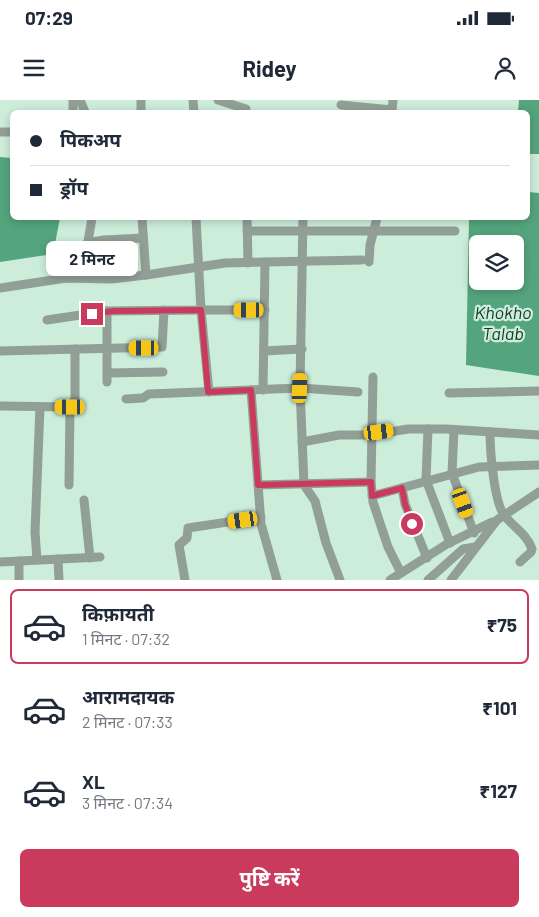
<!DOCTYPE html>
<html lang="hi">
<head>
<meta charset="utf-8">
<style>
  :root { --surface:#fff; --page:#f6f6f7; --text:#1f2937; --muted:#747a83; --line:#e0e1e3; --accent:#c93a5d }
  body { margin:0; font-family:Barlow,"Noto Sans Devanagari",sans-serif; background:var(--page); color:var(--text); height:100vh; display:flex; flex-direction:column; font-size:19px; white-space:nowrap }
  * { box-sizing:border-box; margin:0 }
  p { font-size:16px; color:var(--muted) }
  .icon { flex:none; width:28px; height:28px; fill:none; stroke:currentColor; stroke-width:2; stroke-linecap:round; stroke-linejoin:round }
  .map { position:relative; height:480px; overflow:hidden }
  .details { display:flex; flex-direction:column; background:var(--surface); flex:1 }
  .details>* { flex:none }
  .banner { position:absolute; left:10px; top:10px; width:520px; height:110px; border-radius:8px; box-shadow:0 2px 8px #0003; display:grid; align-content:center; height:110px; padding:0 20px; background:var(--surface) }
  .controls { position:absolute; left:469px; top:135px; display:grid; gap:10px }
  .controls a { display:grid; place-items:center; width:55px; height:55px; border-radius:8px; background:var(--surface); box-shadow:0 2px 8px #0003; font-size:25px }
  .end { position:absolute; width:22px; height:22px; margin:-11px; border:6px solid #c93a5d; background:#fff; box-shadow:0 0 0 2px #fff }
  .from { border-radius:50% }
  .bubble { position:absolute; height:35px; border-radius:8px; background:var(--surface); box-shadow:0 2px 8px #0003; font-size:16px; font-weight:700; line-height:35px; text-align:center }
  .car { position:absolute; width:15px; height:30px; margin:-15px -8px; border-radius:6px; box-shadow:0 0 4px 1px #0007; background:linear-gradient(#f5c518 24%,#345 0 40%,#f5c518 0 76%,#345 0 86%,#f5c518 0) }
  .banner b { display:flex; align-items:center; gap:18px; height:48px; font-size:19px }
  .banner b+b { border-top:1px solid var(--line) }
  .banner i { width:12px; height:12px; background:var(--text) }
  ul { padding:9px 0 0; list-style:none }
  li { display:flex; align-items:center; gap:15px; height:75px; margin:0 10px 8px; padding:0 10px; border:2px solid transparent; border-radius:8px }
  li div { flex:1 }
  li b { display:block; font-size:19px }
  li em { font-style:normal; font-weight:700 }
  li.current { border-color:var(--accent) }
  li>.icon { width:45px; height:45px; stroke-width:1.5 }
  .primary-button { display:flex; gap:10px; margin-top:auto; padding:10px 20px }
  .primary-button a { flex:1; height:58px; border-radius:8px; background:var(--accent); color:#fff; font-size:20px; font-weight:700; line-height:58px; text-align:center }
  .status { display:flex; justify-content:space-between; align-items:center; height:35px; padding:0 25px; background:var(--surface); direction:ltr }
  .status svg { height:14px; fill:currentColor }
  header { display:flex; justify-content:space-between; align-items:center; height:65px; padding:0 20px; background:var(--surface); font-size:22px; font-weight:700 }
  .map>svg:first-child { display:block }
</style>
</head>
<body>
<div class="status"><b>07:29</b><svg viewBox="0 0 49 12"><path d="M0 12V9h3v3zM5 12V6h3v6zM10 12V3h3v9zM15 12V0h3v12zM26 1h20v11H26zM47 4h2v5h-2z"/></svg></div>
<header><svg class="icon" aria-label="menu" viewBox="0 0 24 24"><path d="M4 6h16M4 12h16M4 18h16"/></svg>Ridey<svg class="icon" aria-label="person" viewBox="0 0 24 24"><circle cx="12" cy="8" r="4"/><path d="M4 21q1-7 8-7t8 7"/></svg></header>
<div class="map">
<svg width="539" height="480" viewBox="0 0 539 480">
  <rect width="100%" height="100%" fill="#ccedda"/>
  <g fill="#54a47d" fill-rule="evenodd">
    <path d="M519,0H539V54H528V12H518Z"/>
    <path d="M0,57L12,58V118H60L53,154L0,162Z"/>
    <path d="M528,92L539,93V276L466,265L469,118H528ZM478,144H515V181H478Z"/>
  </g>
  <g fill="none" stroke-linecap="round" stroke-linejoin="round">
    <g stroke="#929f97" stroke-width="9">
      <path d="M73,0V12"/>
      <path d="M80,0L85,12"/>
      <path d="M141,0V12"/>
      <path d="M193,0L194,12"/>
      <path d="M218,0L246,9V12"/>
      <path d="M341,5L392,10L393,0"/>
      <path d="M0,32H12"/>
      <path d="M142,118L146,175"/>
      <path d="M247,118L248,163"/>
      <path d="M303,118L300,288L304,385L315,401L326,443L340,480"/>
      <path d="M247,131H455"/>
      <path d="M87,143L104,140L143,138"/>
      <path d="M85,159L92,118"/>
      <path d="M60,162L66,178"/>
      <path d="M369,162L370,145L377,118"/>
      <path d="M0,188L66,178L111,179L146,175L225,163L362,160"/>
      <path d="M107,211V282"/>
      <path d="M47,220L107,211L201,210L196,118"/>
      <path d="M0,251L162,247L164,210"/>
      <path d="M264,251L302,249"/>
      <path d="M108,273L163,272"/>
      <path d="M373,277L371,382L373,402L388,447L401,473"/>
      <path d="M251,290L261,424L277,480"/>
      <path d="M263,290L265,162"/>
      <path d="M209,292L201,210H265"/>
      <path d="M449,293L539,291"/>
      <path d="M126,299L143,298L149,294L300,288L358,292"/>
      <path d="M0,306L70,307"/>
      <path d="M428,329L426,380L450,443"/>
      <path d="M454,330L452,373L474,433"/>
      <path d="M490,332C490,350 494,404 505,416C514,428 527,434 532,449L531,452L520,462"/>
      <path d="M302,342L339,335H372L408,329H446L539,335"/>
      <path d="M69,385L70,307L75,299V249"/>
      <path d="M258,385L371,382"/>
      <path d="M402,388L405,404L427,458"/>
      <path d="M372,396L479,367L539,365"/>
      <path d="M84,400L90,458"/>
      <path d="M58,459L59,480"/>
      <path d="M37,460L35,432L40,307"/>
      <path d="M19,461V480"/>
      <path d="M0,462L100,457"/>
      <path d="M185,480L179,445L187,438L188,428L261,417"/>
      <path d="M390,480L447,444L492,422"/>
      <path d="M428,480L463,449L475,447"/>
      <path d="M451,480L497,420L539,392"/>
    </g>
  </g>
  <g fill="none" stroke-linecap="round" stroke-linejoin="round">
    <path stroke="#c93a5d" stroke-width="6" d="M92,214L114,211L201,210L208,292L251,290L258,385L371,382L372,396L402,388L405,404L412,424"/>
  </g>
  <g text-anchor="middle" stroke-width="4.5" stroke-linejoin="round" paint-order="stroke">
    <g font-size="18" font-style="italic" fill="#153928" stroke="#ccedda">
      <text x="503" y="219">Khokho<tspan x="503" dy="21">Talab</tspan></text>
    </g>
  </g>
</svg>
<div class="controls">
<a><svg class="icon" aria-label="layers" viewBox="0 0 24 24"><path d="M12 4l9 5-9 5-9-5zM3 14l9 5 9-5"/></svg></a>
</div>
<i class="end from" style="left:412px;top:424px"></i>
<i class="end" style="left:92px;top:214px"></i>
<div class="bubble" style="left:46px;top:141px;width:92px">2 मिनट</div>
<i class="car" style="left:249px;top:210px;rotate:270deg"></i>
<i class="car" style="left:144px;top:248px;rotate:270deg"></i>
<i class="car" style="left:300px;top:288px;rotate:2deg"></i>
<i class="car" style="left:70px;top:307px;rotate:270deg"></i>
<i class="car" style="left:379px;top:332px;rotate:83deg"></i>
<i class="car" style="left:463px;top:403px;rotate:160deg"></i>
<i class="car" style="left:243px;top:420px;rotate:262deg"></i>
<div class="banner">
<b><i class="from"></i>पिकअप</b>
<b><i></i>ड्रॉप</b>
</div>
</div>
<section class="details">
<ul>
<li class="current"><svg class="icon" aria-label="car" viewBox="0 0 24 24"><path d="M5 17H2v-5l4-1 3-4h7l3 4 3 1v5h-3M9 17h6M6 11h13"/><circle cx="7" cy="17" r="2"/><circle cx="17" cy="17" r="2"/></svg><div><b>किफ़ायती</b><p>1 मिनट · 07:32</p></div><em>₹75</em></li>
<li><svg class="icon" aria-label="car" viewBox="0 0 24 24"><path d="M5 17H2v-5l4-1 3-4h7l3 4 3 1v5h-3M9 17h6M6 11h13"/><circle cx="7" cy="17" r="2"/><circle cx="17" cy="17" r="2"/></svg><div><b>आरामदायक</b><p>2 मिनट · 07:33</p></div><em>₹101</em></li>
<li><svg class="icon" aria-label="car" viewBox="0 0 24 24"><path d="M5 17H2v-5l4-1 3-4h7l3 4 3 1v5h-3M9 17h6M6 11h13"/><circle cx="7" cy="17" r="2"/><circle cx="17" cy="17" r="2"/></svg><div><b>XL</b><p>3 मिनट · 07:34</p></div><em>₹127</em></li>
</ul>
<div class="primary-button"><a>पुष्टि करें</a></div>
</section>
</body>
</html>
